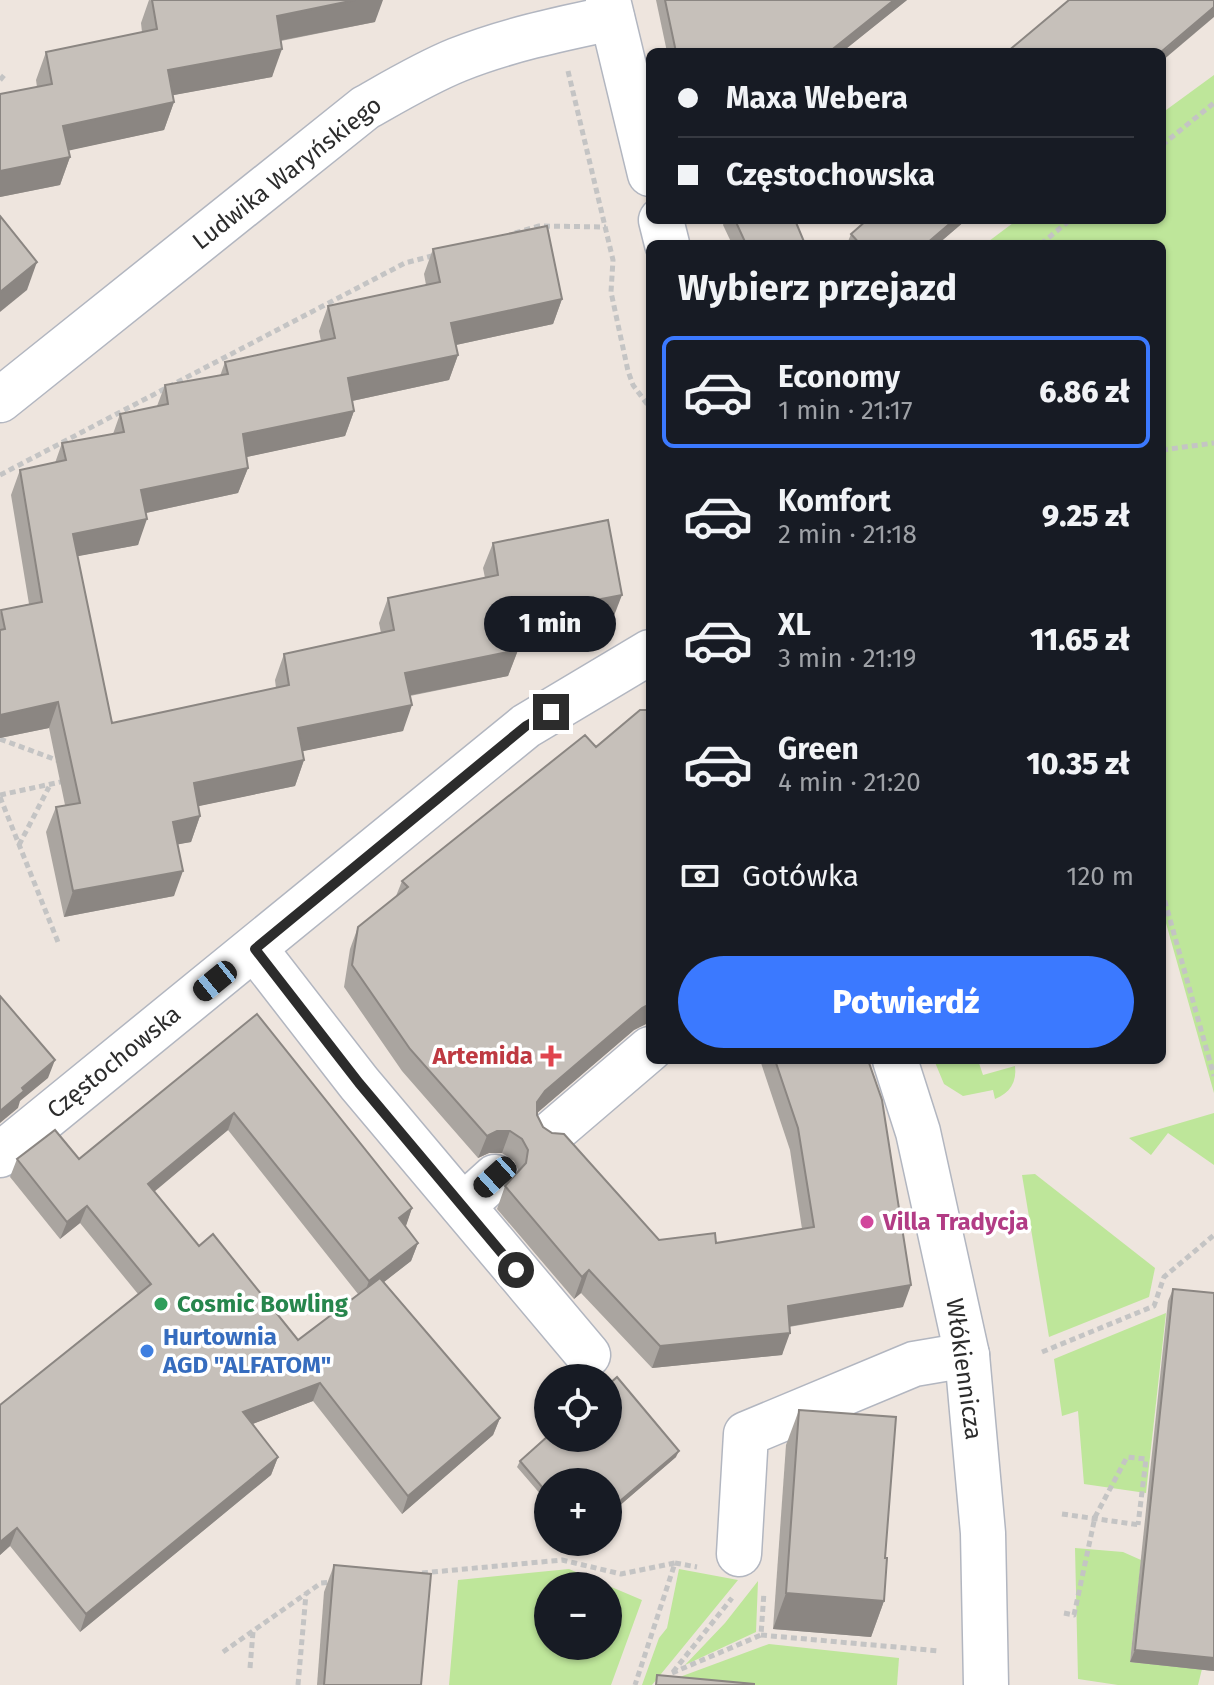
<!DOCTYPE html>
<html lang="pl">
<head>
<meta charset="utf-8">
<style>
  :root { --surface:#171b24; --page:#20242c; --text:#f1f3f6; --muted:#9ea1a6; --line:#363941; --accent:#3b79ff }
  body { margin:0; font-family:"Fira Sans",sans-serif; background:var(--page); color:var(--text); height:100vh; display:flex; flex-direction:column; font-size:30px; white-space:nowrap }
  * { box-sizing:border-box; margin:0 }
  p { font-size:26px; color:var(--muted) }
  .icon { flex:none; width:44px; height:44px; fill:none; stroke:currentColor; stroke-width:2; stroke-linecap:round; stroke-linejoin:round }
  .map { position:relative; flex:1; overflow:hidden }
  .panel { position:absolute; left:646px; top:240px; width:520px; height:824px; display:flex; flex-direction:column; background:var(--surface); border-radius:12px; box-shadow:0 2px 6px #0004 }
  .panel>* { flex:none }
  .banner { position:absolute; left:646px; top:48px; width:520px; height:176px; border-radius:12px; box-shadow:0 2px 6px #0004; display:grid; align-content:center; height:176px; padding:0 32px; background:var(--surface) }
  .buttons { position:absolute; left:534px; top:1364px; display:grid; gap:16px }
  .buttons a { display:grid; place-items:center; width:88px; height:88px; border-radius:50%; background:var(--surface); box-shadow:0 2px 6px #0004; font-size:40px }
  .end { position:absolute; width:36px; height:36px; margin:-18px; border:10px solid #2c2c2c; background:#fff; box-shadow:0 0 0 4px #fff }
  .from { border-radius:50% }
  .bubble { position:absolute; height:56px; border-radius:28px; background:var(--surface); box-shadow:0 2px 6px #0004; font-size:26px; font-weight:800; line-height:56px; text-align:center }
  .car { position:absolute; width:24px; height:48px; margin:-24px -12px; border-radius:10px; box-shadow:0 0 6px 2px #0007; background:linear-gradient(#222 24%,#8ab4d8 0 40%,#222 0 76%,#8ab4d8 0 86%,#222 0) }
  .banner b { display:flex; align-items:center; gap:28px; height:76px; font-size:30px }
  .banner b+b { border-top:2px solid var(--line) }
  .banner i { width:20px; height:20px; background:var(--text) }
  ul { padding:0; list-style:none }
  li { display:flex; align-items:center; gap:24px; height:112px; margin:0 16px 12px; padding:0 16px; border:4px solid transparent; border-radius:12px }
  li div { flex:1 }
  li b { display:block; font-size:30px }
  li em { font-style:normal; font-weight:800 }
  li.selected { border-color:var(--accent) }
  li>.icon { width:72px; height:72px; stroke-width:1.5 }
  h2 { padding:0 32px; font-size:36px; line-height:96px }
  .pay { display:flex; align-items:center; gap:20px; height:88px; padding:0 32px; font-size:30px }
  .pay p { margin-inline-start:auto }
  .primary-button { display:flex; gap:16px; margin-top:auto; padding:16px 32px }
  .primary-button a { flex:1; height:92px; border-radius:48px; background:var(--accent); color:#fff; font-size:32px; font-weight:800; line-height:92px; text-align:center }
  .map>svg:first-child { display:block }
</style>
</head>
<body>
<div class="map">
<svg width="1214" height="1685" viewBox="0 0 1214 1685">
  <rect width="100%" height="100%" fill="#eee5de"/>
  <g fill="#bee69a" fill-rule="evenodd">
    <path d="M1214,75V1093L1162,909V244H985L1017,220H1162V113Z"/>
    <path d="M934,1060H978L983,1075L1015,1066C1017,1082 1010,1093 995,1099L993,1090L963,1096L944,1084Z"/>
    <path d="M1214,1113V1165L1168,1133L1151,1155L1129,1138Z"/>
    <path d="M1035,1174L1155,1268L1149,1297L1049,1337L1022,1175Z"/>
    <path d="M1166,1313L1146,1493L1084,1484L1078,1411L1062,1416L1054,1359Z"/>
    <path d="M1075,1548L1123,1552L1141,1560L1130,1662L1202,1669L1198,1685H1118L1078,1679Z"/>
    <path d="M569,1569L642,1600L611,1685H449L458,1580ZM608,1586V1646H548V1586Z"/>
    <path d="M679,1569L738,1580L652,1685H642L659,1638L667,1628Z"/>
    <path d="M758,1581L756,1632L685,1665L725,1623Z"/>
    <path d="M769,1644L899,1658L897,1685H672L677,1678Z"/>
  </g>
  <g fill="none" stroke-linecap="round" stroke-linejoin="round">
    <g stroke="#b2b6c0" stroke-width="47">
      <g id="minor">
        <path d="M608,0L650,174"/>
        <path d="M661,220L667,244"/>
        <path d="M0,400L365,108C395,91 425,73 457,60C507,40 560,29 612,18"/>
        <path d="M255,949L359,1083L588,1355"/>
        <path d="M895,1060L918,1132L967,1355L983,1533L986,1685"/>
        <path d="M553,1132L650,1049"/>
        <path d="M0,1155L526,726L650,652"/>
        <path d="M463,1206L495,1177"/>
        <path d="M739,1554L746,1434L914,1364L967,1355"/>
      </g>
    </g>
    <g stroke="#c4c4c4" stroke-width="5" stroke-dasharray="6 4" stroke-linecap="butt">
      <path d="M568,71L613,260L611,292L628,371L633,385L650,408"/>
      <path d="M0,80L6,73"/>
      <path d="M1162,145L1214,103"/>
      <path d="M515,233L539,226L606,227"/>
      <path d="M1041,244L1070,220"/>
      <path d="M1162,450L1214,443"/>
      <path d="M0,475L405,263L436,255"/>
      <path d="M0,739L62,762"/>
      <path d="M0,795L65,781"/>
      <path d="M0,797L58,942"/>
      <path d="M19,845L49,787"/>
      <path d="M1162,891L1214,1076"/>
      <path d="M1042,1352L1154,1306L1164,1277L1214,1235"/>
      <path d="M1062,1514L1140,1525"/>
      <path d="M675,1563L697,1567"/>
      <path d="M422,1573L562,1560L621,1574L675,1563L635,1685"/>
      <path d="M1064,1613L1074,1615L1095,1517L1127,1457L1146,1459L1138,1525"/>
      <path d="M761,1635L940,1651"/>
      <path d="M223,1652L321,1583L332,1582"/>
      <path d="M250,1668L253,1632"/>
      <path d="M673,1672L732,1598"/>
      <path d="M672,1673L761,1635L764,1592"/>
      <path d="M298,1685L306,1594"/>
    </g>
    <use href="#minor" stroke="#fff" stroke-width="44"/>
  </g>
  <g fill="#aaa5a0" fill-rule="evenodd">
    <path d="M149,0L375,22L281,41L272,77L173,95L174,102L164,130L69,150L70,157L60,185L0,197V94L37,87L36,80L46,52L142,32L141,23Z"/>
    <path d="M656,0H907L842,52H667Z"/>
    <path d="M725,220H795L805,244H732L723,225Z"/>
    <path d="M867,220H966L938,244H847L851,234Z"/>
    <path d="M433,249L562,299L553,324L456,345L458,355L449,380L352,401L354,411L345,436L246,457L248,468L238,493L146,513L138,545L77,556L112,723L276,688L275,680L284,654L381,633L379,623L388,598L485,578L483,568L493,543L612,621L516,639L518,650L508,676L410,696L403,731L302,751L304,760L295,786L198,806L200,816L191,842L178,844L174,896L64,917L46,832L56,807L65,805L49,728L0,738V613L1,610L29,604L11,495L20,470L55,463L62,443L113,434L120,414L157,406L165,385L220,376L225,362L321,341L319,331L328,306L426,285L424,274Z"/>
    <path d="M650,710V1025L646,1024L634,1030L537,1113V1115L543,1127L659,1240L716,1243L802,1229L790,1150L760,1060H868L903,1307L789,1327L782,1355L652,1368L581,1293L574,1299L497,1209L505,1186L519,1172L514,1161L502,1153H489L478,1158L402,1071L344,987L350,949L358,927L396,896L402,881Z"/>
    <path d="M257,1014L412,1208L405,1227L418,1243L411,1261L384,1282L500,1418L493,1435L402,1514L313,1401L252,1424L278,1457L271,1475L80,1632L10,1546L0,1555V1405L138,1294L80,1223L60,1239L10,1177L17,1159H79ZM228,1130L358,1294L298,1340L199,1246L154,1191Z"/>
    <path d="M1173,1289L1214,1293V1671L1130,1662L1168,1301Z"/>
    <path d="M799,1410L885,1558L884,1601L871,1637L773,1629L786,1445Z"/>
    <path d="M676,1457L618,1507L608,1495V1482H597L596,1481L594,1482H548V1503L517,1467L520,1461Z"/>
    <path d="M334,1565L421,1685H317L324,1592Z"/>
  </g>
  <g fill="#8b8682">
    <path d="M355,0H383L375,22L267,43L277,16Z"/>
    <path d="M894,0H907L842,52H829Z"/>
    <path d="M1214,7V17L1162,61V52Z"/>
    <path d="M282,49L272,77L158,98L168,70Z"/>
    <path d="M174,102L164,130L53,154L63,126Z"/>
    <path d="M70,157L60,185L0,197V171Z"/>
    <path d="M954,220H966L938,244H926Z"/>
    <path d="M37,262L27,290L0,312V292Z"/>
    <path d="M562,299L553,324L442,348L451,323Z"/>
    <path d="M458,355L449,380L338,404L348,378Z"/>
    <path d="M354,411L345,436L233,460L243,434Z"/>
    <path d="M248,468L238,493L132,516L141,490Z"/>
    <path d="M147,519L138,545L63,559L73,534Z"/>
    <path d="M622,595L612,621L503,641L512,616Z"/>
    <path d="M518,650L508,676L396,698L405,673Z"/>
    <path d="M58,702L49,728L0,738V715Z"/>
    <path d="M412,705L403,731L289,754L298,728Z"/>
    <path d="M304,760L295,786L185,809L194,783Z"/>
    <path d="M200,816L191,842L164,847L173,822Z"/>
    <path d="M183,871L174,896L64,917L73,891Z"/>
    <path d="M650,1004V1014L646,1024L634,1030L537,1113V1102L545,1091L642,1008Z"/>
    <path d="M55,1060L48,1078L20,1101L18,1108L0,1123V1111L22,1088Z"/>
    <path d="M234,1113L228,1130L142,1202L148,1184Z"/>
    <path d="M497,1131H510L502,1153H489L478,1158L487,1136Z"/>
    <path d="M87,1206L80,1223L60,1239L67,1222Z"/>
    <path d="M412,1208L406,1226L392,1235L399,1218Z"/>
    <path d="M418,1243L411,1261L362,1299L369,1281Z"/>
    <path d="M589,1270L581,1293L574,1299L582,1277Z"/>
    <path d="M911,1285L903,1307L780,1328L788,1306Z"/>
    <path d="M790,1333L782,1355L652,1368L660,1346Z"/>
    <path d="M320,1383L313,1401L237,1430L243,1412Z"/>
    <path d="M500,1418L493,1435L402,1514L408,1496Z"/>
    <path d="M679,1451L676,1457L618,1507L620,1501Z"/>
    <path d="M278,1457L271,1475L80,1632L86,1614Z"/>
    <path d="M17,1528L10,1546L0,1555V1542Z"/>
    <path d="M786,1593L884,1601L871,1637L773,1629Z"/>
    <path d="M1135,1650L1214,1658V1671L1130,1662Z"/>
  </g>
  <g fill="#c6c0ba" stroke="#8b8682" stroke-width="2">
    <path d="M152,0H355L277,16L282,49L168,70L174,102L63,126L70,157L0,171V94L52,84L46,52L157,29Z"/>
    <path d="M665,0H894L829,52H676Z"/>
    <path d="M1069,0H1214V7L1161,52H1007Z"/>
    <path d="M0,216L37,262L0,292Z"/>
    <path d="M735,220H795L805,244H746Z"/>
    <path d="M867,220H954L926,244H860L851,234Z"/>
    <path d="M547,226L562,299L451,323L458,355L348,378L354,411L243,434L248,468L141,490L147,519L73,534L112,723L289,685L284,654L394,630L388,598L498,575L493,543L608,520L622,595L512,616L518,650L405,673L412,705L298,728L304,760L194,783L200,816L173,822L183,871L73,891L56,807L80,803L58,702L0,715V630L5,629L1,610L42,602L20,470L66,460L62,443L124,432L120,414L168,404L165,385L228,374L225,362L335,338L328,306L440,282L433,249Z"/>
    <path d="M640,710H650V1004L642,1008L545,1091L537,1102V1115L543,1127L552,1133L564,1134L659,1240L715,1233L716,1243L814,1227L798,1128L775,1060H868L882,1100L911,1285L788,1306L790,1333L660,1346L589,1270L582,1277L505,1186L526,1163L528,1150L522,1139L510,1131H497L487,1136L410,1049L352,965L358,927L408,887L402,881L585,735L596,747Z"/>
    <path d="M0,996L55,1060L22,1088L24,1091L0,1111Z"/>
    <path d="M257,1014L412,1208L399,1218L418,1243L369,1281L234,1113L148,1184L199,1246L213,1234L298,1340L380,1278L500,1418L408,1496L320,1383L243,1412L278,1457L86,1614L17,1528L0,1542V1405L151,1284L87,1206L67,1222L17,1159L55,1130L79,1159Z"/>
    <path d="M1173,1289L1214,1293V1658L1135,1650Z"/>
    <path d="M617,1377L679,1451L620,1501L608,1486V1482H604L598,1474L589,1482H548V1494L520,1461L548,1436V1438H608V1385Z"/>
    <path d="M799,1410L896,1417L885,1558H887L884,1601L786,1593Z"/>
    <path d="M334,1565L431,1574L421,1685H324Z"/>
    <path d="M657,1675L754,1684V1685H656Z"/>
  </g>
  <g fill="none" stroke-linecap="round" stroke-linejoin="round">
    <path stroke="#2c2c2c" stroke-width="10" d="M516,1270L359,1083L255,949L526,726L551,712"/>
  </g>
  <path fill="#e0444e" stroke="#fff" stroke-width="3" d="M547 1044h8v8h8v8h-8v8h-8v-8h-8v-8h8z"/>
  <circle fill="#d1479c" stroke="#fff" stroke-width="3" cx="867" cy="1222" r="8"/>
  <circle fill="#2e9e5b" stroke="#fff" stroke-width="3" cx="161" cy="1304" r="8"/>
  <circle fill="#3f7fe0" stroke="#fff" stroke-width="3" cx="147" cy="1351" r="8"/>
  <g text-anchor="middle" stroke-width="7" stroke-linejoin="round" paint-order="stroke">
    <g font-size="24" fill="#2c2c2c" stroke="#fff">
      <text transform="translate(287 173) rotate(-38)" y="8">Ludwika Waryńskiego</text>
      <text transform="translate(114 1062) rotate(-39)" y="8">Częstochowska</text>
      <text transform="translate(964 1369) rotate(82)" y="8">Włókiennicza</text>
    </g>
    <g font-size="24" font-weight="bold" fill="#be3a42" stroke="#fff" text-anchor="end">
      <text x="533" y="1064">Artemida</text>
    </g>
    <g font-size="24" font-weight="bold" fill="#b23c85" stroke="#fff" text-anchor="start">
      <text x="883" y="1230">Villa Tradycja</text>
    </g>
    <g font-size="24" font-weight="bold" fill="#27864d" stroke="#fff" text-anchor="start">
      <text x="177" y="1312">Cosmic Bowling</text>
    </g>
    <g font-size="24" font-weight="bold" fill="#366cbe" stroke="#fff" text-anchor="start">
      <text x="163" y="1345">Hurtownia<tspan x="163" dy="28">AGD "ALFATOM"</tspan></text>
    </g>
  </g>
</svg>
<div class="buttons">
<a><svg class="icon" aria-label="locate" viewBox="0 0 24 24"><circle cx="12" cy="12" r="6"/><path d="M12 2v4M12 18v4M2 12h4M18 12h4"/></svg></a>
<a>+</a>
<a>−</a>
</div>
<i class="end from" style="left:516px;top:1270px"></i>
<i class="end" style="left:551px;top:712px"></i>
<div class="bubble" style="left:484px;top:596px;width:132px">1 min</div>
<i class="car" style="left:215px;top:981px;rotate:231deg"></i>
<i class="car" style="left:495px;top:1177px;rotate:228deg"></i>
<div class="banner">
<b><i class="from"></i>Maxa Webera</b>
<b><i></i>Częstochowska</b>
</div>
<section class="panel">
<h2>Wybierz przejazd</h2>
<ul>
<li class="selected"><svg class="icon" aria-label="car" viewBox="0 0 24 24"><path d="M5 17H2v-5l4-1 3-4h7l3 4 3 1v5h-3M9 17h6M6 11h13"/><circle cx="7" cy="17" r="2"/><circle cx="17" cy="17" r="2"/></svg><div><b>Economy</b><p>1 min · 21:17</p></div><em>6.86 zł</em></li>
<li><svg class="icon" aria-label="car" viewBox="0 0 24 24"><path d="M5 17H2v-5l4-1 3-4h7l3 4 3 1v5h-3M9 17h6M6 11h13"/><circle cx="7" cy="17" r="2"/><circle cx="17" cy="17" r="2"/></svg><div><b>Komfort</b><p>2 min · 21:18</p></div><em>9.25 zł</em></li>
<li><svg class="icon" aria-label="car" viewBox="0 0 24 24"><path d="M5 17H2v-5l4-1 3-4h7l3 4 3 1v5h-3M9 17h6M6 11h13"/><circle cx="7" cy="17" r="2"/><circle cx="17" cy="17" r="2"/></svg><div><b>XL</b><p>3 min · 21:19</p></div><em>11.65 zł</em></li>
<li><svg class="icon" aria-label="car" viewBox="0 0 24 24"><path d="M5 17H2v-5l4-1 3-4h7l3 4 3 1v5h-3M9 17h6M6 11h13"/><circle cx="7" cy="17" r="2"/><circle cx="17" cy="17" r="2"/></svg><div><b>Green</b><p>4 min · 21:20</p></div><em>10.35 zł</em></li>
</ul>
<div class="pay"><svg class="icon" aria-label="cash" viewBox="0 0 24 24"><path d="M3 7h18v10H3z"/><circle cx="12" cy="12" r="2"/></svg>Gotówka<p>120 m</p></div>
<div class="primary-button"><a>Potwierdź</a></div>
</section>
</div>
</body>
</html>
